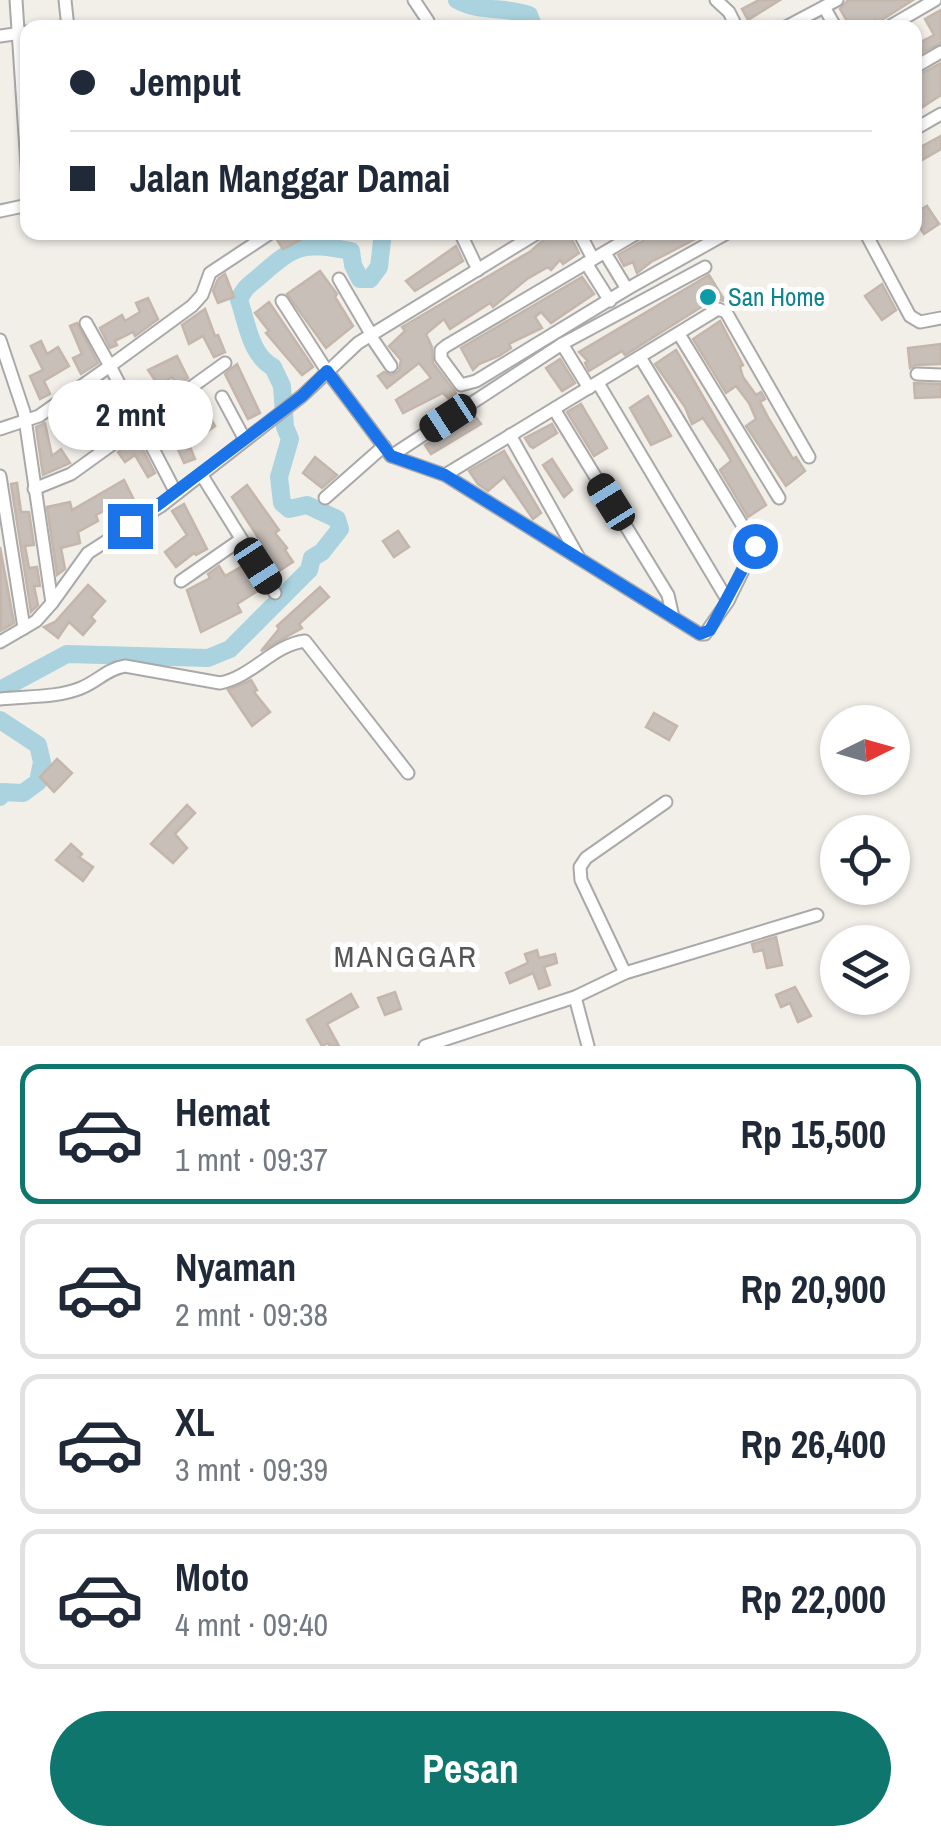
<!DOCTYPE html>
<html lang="id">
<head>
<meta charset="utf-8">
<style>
  :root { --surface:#fff; --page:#f2f2f3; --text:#1f2937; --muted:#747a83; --line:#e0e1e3; --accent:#0f766e }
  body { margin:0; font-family:"Archivo Narrow",sans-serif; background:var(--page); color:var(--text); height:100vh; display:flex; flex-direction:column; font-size:38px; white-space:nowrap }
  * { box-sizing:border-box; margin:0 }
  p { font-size:32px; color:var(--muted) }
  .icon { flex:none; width:55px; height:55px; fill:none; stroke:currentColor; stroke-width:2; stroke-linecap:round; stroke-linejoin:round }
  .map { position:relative; height:1046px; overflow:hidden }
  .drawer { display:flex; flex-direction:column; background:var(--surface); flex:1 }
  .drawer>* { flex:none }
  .hud { position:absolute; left:20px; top:20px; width:902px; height:220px; border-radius:20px; box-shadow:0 2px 8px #0004; display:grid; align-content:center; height:220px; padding:0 50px; background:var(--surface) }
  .needle { width:65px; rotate:85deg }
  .buttons { position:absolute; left:820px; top:705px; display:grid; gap:20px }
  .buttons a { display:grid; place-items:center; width:90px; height:90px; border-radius:50%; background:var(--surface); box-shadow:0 2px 8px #0004; font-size:50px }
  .end { position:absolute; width:45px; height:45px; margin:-22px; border:12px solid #1a73e8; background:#fff; box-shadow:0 0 0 5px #fff }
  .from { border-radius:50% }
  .bubble { position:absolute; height:70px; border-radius:35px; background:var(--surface); box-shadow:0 2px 8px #0004; font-size:32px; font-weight:700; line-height:70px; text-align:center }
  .car { position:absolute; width:30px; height:60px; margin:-30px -15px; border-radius:12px; box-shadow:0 0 8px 2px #0007; background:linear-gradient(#222 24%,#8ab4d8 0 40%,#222 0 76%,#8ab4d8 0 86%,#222 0) }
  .hud b { display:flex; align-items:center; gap:35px; height:95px; font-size:38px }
  .hud b+b { border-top:2px solid var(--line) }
  .hud i { width:25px; height:25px; background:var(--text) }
  ul { padding:18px 0 0; list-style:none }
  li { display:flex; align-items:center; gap:30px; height:140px; margin:0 20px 15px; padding:0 30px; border:5px solid var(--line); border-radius:20px }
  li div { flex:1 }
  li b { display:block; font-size:38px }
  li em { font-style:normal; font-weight:700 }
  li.selected { border-color:var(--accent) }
  li>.icon { width:90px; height:90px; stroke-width:1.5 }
  .primary-button { display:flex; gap:20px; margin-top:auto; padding:20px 50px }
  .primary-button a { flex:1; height:115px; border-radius:60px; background:var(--accent); color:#fff; font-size:40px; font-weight:700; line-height:115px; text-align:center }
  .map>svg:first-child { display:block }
</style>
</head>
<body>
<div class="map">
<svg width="941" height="1046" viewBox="0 0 941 1046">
  <rect width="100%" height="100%" fill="#f2efe9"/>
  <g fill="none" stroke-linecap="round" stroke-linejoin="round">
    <g stroke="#aad3df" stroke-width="18">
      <path d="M457,0C480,13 504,6 529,15L534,28"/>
      <path d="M0,690L67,654L208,658L230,649L309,570L312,558L322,552L340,529L337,519L307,505L289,509L282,503L279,477L290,439L285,427L282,386L273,367C250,355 247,322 239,300C244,287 251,284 260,276C296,244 303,242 351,251L353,265L360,279H370L379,267L383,232"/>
      <path d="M0,720L38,745L42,762L38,782L23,793L2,792L0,797"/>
    </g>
  </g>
  <g fill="#c7bfb8" stroke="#c4b6ab" stroke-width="2.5">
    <path d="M759,0H780L748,20L742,9Z"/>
    <path d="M848,0H913L877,23L875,20L863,28H845L847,21L840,9Z"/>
    <path d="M941,10V43L915,56V45L934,35L925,19Z"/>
    <path d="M941,63V95L915,112V77Z"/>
    <path d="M941,136V149L915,164V150Z"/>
    <path d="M927,206L939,224L924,234L915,220V213Z"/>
    <path d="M281,232H315L283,249L277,240Z"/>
    <path d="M552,232H568L579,253L563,264L560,260L551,270L548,267L527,279L493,307L490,303L450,329L444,319L426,334L432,347L433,363L456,393L449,399L443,393L403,413L396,400L431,378L419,363L387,388L378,376L384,372L391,375L399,371L401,360L389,346L405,331L402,327L531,251Z"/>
    <path d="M648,232H709L651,262L637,273L633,262L624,266L618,255L644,240Z"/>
    <path d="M456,246L463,261L415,291L406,281Z"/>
    <path d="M320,271L337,294L335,297L353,326L326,348L287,294Z"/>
    <path d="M225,274L234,297L218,303L213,291L218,279Z"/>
    <path d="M709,275L725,301L714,299L625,355L622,351L589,371L585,363L588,361L579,352Z"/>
    <path d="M582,277L594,294L551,323L541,312L535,317L542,328L509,344L511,348L499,356L479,364L473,370L461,348Z"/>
    <path d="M882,284L896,310L882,320L865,296Z"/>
    <path d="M148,298L158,319L135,336L133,332L115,341L117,345L110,348L100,328L122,315L125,321L140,312L136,303Z"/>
    <path d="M269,302L313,367L302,375L266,333L269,331L255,313Z"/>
    <path d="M205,309L215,336L218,335L225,352L214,357L203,336L189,344L182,325Z"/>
    <path d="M720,321L743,365L740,367L743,377L756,395L761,392L765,399L760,402L769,419L793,459L796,457L805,471L786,486L746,426L756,419L749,403L736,386L726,393L693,339Z"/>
    <path d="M77,323L98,363L81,374L73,358L82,354L70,326Z"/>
    <path d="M41,341L47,354L58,347L69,366L44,381L50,394L40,399L30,376L43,370L31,346Z"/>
    <path d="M941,344V364L916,365L910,368L908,348Z"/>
    <path d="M676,350L766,505L748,517L720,470L731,461L726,452L703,418L692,424L685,407L655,364Z"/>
    <path d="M177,356L188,378L177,386L172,377L159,386L148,370Z"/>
    <path d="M560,359L575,383L562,391L546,368Z"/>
    <path d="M237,364L260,413L248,419L225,374Z"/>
    <path d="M914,383L941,384V397L915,398Z"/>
    <path d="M198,394L215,426L189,444L195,459L184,463L169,429L165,432L160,422L170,414L176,425L195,415L188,401Z"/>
    <path d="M648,396L671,436L651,445L630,408Z"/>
    <path d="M581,404L607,448L594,456L567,412Z"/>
    <path d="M95,414L109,435L97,443L82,422Z"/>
    <path d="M473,414L481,424L431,454L425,445Z"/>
    <path d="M45,423L52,456L61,449L70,463L43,475L36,427Z"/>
    <path d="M552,424L557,433L533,448L530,446L525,438Z"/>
    <path d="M137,438L155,473L148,477L135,455L125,462L118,452Z"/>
    <path d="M504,451L541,513L533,519L504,477L488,491L478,484L469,471Z"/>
    <path d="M315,457L337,475L322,488L303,473Z"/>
    <path d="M552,459L572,490L564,497L543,465Z"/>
    <path d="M124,480L135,502L119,510L117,504L96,515L98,521L78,532L80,543L61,548L65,569L57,575L47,507L70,502L72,510Z"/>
    <path d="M17,483L21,512H29L34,545L25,546L29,568L37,567L40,586H34L38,605L31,612L11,484Z"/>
    <path d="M247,485L279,530L275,533L287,548L285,550L293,562L279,571L262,553L266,550L232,497Z"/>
    <path d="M184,504L207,549L196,555L194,553L176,567L165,552L187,535L172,511Z"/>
    <path d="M398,531L409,547L394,557L383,541Z"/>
    <path d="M0,547L14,623L0,631L1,613Z"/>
    <path d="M246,564L261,589L237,604L241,612L201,632L187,590L210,578L208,574L219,566L225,576Z"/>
    <path d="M88,585L105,601L91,617L95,621L83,635L69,622L58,638L44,627L55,622Z"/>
    <path d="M320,587L329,597L299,624L302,628L261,651L279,629L277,626Z"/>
    <path d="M251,680L257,690L254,692L270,712L252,726L228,690Z"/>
    <path d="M654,713L677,726L669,740L646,727Z"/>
    <path d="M57,759L72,773L54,792L40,777Z"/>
    <path d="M187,805L195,813L175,834L187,848L173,863L151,844Z"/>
    <path d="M71,844L82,854L79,857L93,867L83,881L56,860Z"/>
    <path d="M776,937L782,965L767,968L763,950L754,952L752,944Z"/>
    <path d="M537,950L539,958L555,954L557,963L544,967L550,985L539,989L533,973L510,983L506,973L528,963L525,954Z"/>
    <path d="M795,987L811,1016L798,1022L790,1003L781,1007L776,995Z"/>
    <path d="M395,992L401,1009L385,1015L378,998Z"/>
    <path d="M351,994L358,1007L327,1024L339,1046H330L328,1043L322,1046L307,1020Z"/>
  </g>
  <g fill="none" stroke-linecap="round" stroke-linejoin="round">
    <g stroke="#a9a9a9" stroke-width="15">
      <g id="minor">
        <path d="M16,0L28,181"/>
        <path d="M65,0L68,28"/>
        <path d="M414,0L428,21L427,28"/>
        <path d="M716,0L729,12L737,28"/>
        <path d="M824,7L836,28"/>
        <path d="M784,28L837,0"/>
        <path d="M887,28L935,0"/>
        <path d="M0,36L28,32"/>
        <path d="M915,67L941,52"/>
        <path d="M915,129L941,114"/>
        <path d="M0,211L28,205"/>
        <path d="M460,232L478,270"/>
        <path d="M579,232L593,259"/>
        <path d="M639,232L446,346L441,350V358L461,385L476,381L627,289L729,232"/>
        <path d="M865,232L910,316L920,322L941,318"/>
        <path d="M605,253L627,289"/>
        <path d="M586,263L610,301"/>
        <path d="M339,279L371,334"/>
        <path d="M282,301L327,371L391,456L445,475L700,634H705L728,601L755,546L640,357"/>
        <path d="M679,334L779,498"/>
        <path d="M370,335L391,366"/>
        <path d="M0,340L24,412L52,603"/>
        <path d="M562,344L589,388"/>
        <path d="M917,374L941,375"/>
        <path d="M598,383L728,601"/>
        <path d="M222,397L245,440"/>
        <path d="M554,409L668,595L673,617"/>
        <path d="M0,429L39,416L110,366L86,323"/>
        <path d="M510,435L579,558"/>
        <path d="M391,456L562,344L705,267"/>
        <path d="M201,474L275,593"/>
        <path d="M445,475L718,309L726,312L809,457"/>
        <path d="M0,476L24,628"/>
        <path d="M34,489L71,474L225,363"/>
        <path d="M176,493L110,366L192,306L202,295L210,273L272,232"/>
        <path d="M325,498L384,446"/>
        <path d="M181,581L240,540"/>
        <path d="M0,642L36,621L52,603L88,553L161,506L302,396L358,343L539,232"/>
        <path d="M0,699C26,696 57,698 81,688C98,681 107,669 125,666L220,683C252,677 273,645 305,641L408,773"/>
        <path d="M625,973L581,880L580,867L586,858L666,802"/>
        <path d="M575,997L588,1046"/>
        <path d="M425,1046L575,997L625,973L817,915"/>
      </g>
    </g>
    <use href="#minor" stroke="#fff" stroke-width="11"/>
  </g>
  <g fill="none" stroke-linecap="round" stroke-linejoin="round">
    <path stroke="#1a73e8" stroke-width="12" d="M130,526L302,396L327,371L391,456L445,475L700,634L710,630L755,546"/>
  </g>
  <circle fill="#0f9aa8" stroke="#fff" stroke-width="4" cx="708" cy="297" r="10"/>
  <g text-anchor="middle" stroke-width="10" stroke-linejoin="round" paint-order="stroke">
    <g font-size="25" fill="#0d838f" stroke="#fff" text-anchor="start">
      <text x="728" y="306">San Home</text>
    </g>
    <g font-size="30" letter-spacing="2.5" fill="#555" stroke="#fff">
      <text x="406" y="967">MANGGAR</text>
    </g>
  </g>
</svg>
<div class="buttons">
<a><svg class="needle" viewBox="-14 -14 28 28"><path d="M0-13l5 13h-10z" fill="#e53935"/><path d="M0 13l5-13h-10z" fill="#747a83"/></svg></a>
<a><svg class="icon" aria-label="locate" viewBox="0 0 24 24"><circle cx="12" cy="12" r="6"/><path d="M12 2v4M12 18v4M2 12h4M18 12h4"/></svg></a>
<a><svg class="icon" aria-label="layers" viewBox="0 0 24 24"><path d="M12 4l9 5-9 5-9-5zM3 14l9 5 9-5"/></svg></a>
</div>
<i class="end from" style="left:755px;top:546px"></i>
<i class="end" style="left:130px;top:526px"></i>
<div class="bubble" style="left:48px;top:380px;width:165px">2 mnt</div>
<i class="car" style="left:448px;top:418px;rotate:237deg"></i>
<i class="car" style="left:611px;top:502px;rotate:328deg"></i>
<i class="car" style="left:258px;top:566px;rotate:147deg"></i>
<div class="hud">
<b><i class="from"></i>Jemput</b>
<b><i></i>Jalan Manggar Damai</b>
</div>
</div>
<section class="drawer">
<ul>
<li class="selected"><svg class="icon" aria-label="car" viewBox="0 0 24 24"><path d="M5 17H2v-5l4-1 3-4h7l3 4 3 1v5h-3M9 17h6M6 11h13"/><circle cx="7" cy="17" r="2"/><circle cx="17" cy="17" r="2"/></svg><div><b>Hemat</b><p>1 mnt · 09:37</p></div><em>Rp 15,500</em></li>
<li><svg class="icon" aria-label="car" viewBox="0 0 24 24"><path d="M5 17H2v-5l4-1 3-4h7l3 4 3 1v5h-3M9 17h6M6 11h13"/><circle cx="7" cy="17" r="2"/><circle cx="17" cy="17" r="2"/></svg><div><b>Nyaman</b><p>2 mnt · 09:38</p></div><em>Rp 20,900</em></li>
<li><svg class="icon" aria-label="car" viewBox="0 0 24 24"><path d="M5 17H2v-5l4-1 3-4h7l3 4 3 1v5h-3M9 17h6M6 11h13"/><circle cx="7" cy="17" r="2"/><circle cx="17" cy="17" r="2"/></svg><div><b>XL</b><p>3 mnt · 09:39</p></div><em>Rp 26,400</em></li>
<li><svg class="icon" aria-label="car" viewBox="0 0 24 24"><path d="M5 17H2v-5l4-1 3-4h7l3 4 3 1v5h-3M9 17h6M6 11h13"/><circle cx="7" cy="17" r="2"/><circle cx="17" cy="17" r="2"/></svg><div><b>Moto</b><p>4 mnt · 09:40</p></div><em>Rp 22,000</em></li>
</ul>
<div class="primary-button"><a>Pesan</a></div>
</section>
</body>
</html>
